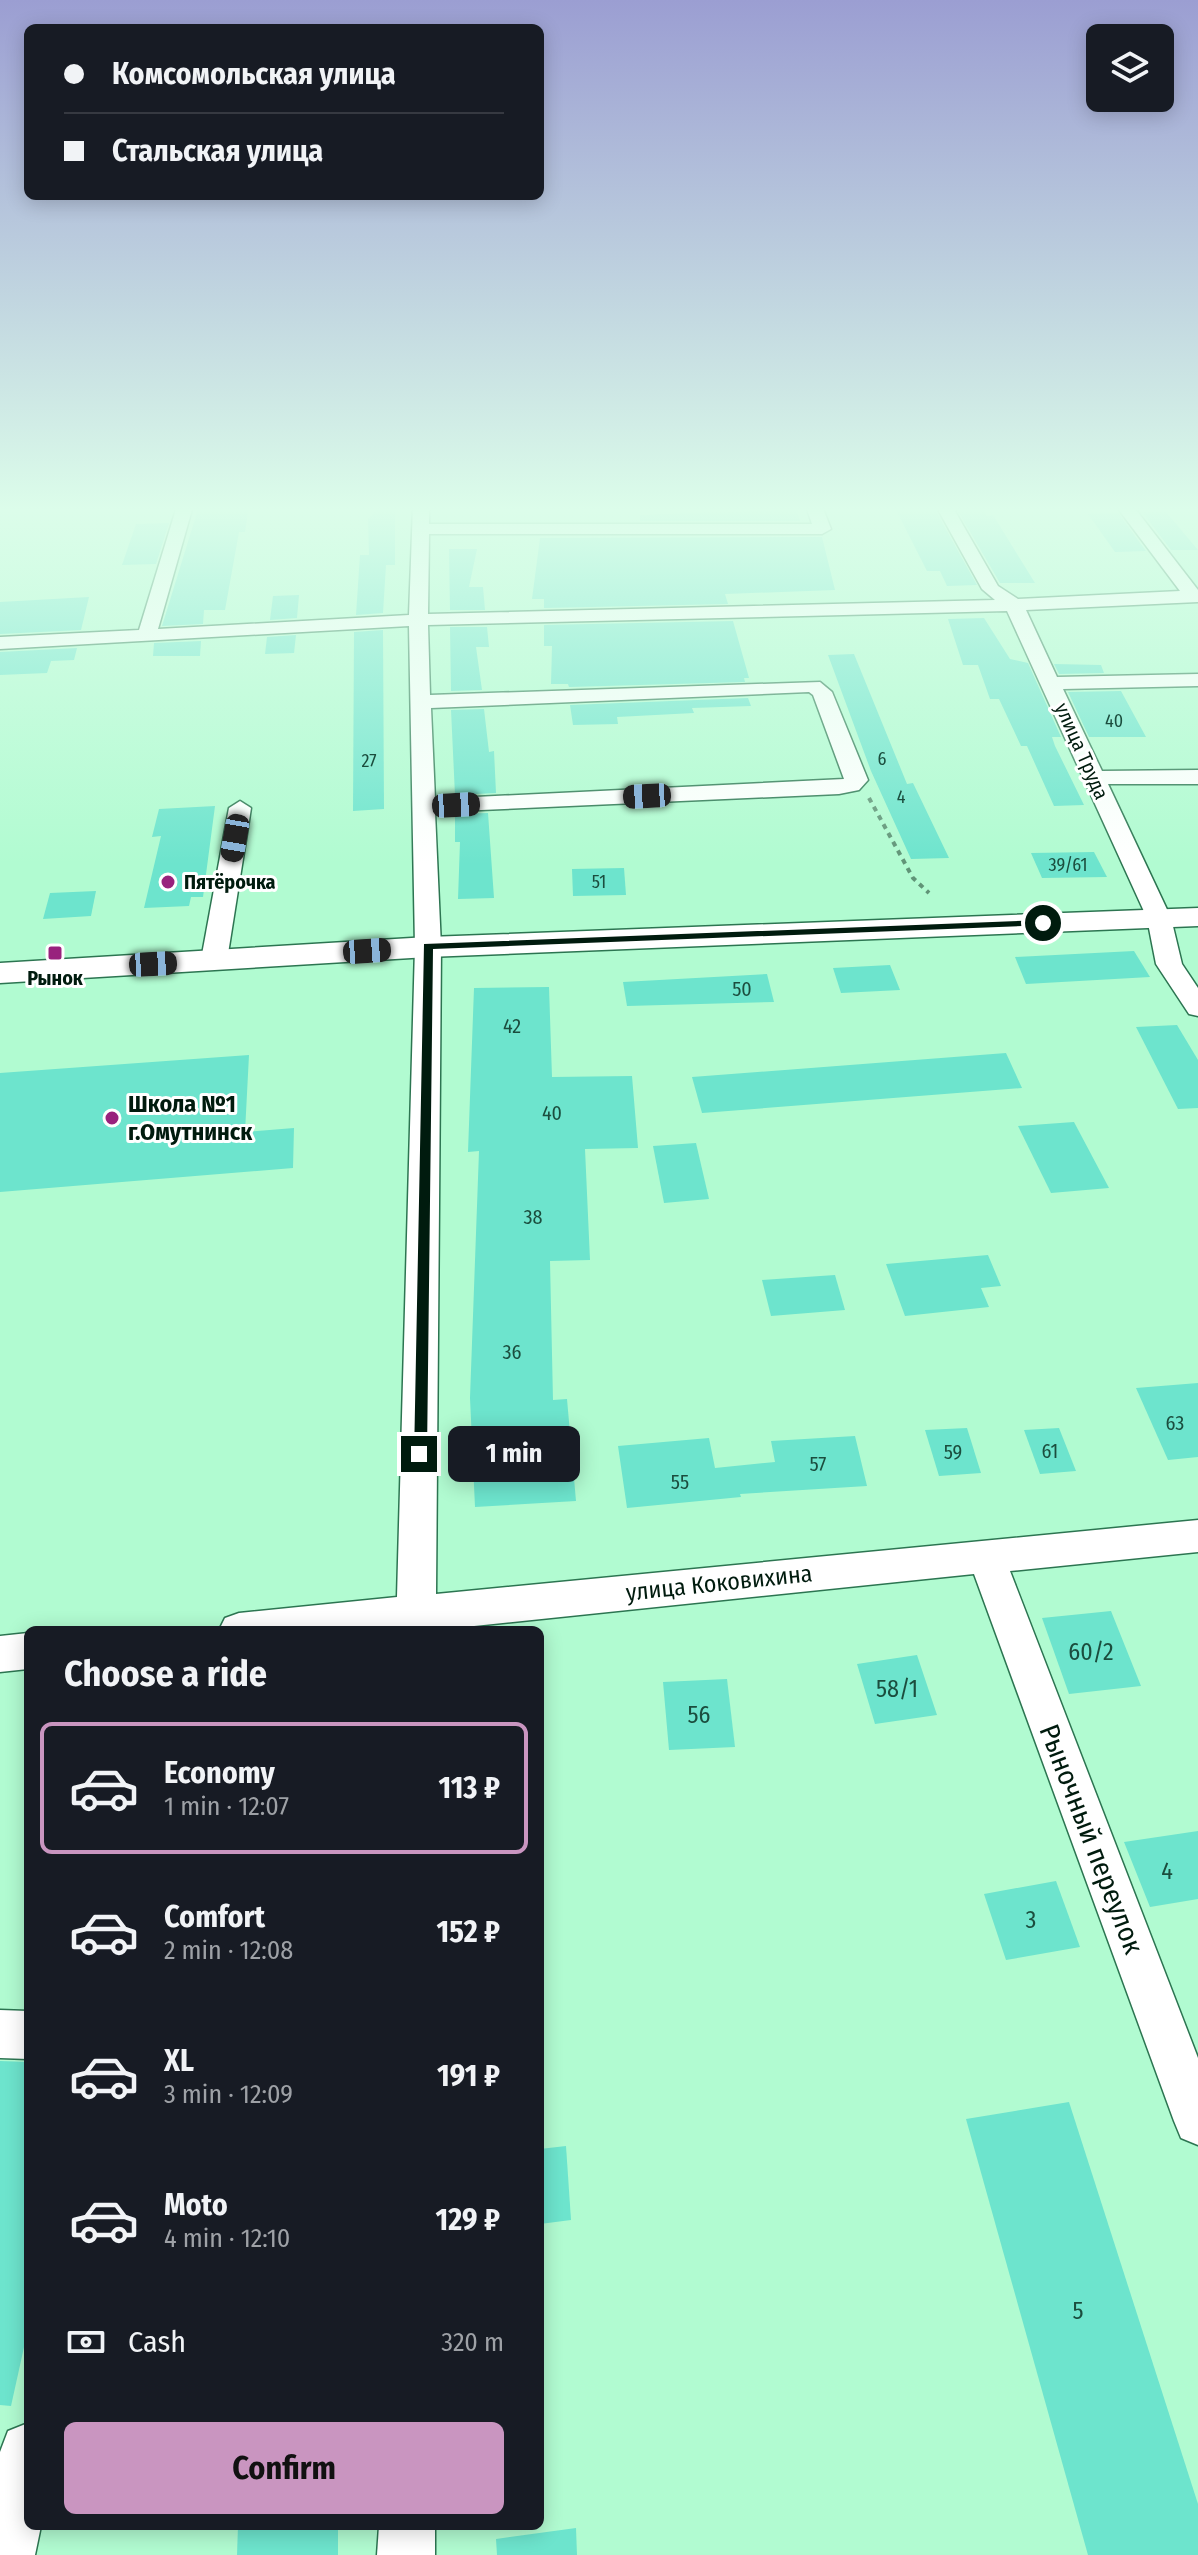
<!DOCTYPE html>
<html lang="en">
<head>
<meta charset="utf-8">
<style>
  :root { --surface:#171b24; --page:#242831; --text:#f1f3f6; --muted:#9ea1a6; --line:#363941; --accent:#c995c0 }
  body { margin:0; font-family:"Fira Sans Condensed",sans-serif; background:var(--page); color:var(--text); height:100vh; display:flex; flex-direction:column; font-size:30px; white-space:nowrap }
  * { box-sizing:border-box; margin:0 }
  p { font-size:26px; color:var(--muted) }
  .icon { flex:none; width:44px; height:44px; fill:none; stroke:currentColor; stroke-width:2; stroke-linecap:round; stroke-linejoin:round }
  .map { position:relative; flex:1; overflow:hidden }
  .side { position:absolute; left:24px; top:1626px; width:520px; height:904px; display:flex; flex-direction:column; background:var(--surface); border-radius:12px; box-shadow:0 4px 20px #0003 }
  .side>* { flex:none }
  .banner { position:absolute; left:24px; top:24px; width:520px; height:176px; border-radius:12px; box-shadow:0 4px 20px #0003; display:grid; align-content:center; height:176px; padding:0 40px; background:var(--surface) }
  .controls { position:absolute; left:1086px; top:24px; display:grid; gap:16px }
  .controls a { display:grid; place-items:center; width:88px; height:88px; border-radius:12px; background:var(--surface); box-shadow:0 4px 20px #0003; font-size:40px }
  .end { position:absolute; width:36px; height:36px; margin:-18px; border:10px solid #001b0e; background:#fff; box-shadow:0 0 0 4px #fff }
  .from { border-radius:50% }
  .bubble { position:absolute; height:56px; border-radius:12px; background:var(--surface); box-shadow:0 4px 20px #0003; font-size:26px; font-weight:700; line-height:56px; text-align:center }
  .car { position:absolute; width:24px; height:48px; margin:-24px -12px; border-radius:10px; box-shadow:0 0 6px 2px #0007; background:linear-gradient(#222 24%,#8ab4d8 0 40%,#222 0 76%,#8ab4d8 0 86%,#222 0) }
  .banner b { display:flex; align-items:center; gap:28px; height:76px; font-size:30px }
  .banner b+b { border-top:2px solid var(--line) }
  .banner i { width:20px; height:20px; background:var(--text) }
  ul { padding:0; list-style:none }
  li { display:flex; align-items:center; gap:24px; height:132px; margin:0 16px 12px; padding:0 24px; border:4px solid transparent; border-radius:12px }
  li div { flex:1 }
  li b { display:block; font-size:30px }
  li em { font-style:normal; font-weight:700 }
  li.selected { border-color:var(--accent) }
  li>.icon { width:72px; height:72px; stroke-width:1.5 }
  h2 { padding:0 40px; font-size:36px; line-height:96px }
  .pay { display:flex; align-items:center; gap:20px; height:88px; padding:0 40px; font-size:30px }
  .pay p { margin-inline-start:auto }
  .action { display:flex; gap:16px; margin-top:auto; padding:16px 40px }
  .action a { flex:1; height:92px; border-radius:12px; background:var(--accent); color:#111; font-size:32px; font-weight:700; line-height:92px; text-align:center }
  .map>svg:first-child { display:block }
</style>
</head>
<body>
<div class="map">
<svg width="1198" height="2555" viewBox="0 0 1198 2555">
  <rect width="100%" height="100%" fill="#b1fbd1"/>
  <g fill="#6de4cd">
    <path d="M199,506H249L245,532H239L225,610H204L203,624L162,626Z"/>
    <path d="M381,506H395V565H386L383,613L356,615L360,555H369L368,519Z"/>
    <path d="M894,506H933L977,585L947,586L940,571H927Z"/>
    <path d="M955,506H982L987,516L993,515L1035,583H1000Z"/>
    <path d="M797,510L800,521H640V515Z"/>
    <path d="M1142,512H1166L1198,550H1171Z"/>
    <path d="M1118,513L1146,551L1115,552L1088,514Z"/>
    <path d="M169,523L156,564L122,565L136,524Z"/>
    <path d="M822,537L835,590L725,594L728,604L544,608V599H532L540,538Z"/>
    <path d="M449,549H477L469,587H483L485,610H450Z"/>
    <path d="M299,595L297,618L270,620L273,596Z"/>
    <path d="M89,597L81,630L0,634V602Z"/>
    <path d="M984,618L1010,659L1028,663L1061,737H1052L1055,746L1084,805L1054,806L1027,746H1021L999,699H990L978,665H963L948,619Z"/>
    <path d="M733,621L749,678H744L745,682L569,687L568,684H551L552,646H544V625Z"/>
    <path d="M450,627H487L489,647H476L482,690L451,691Z"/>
    <path d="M383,630L384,809L353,811L354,632Z"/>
    <path d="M296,635L294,653L265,654L267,637Z"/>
    <path d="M201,641L200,656H153L154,643Z"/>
    <path d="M77,648L74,660L51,661L47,673L0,675V652Z"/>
    <path d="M854,654L907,784L913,783L949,858L911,859L871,771L828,655Z"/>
    <path d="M1054,664L1101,665L1104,673L1059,674Z"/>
    <path d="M1121,691L1146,737H1089L1068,692Z"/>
    <path d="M748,698L751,706L692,708L694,713L617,717L618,724L573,725L570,705Z"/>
    <path d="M484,709L489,752L494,751L496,793L455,795L451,710Z"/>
    <path d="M215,806L203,897H191L189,906L144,908L161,836L152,837L159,809Z"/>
    <path d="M488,813L494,898L458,899L460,842H455V814Z"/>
    <path d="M1094,852L1107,877L1042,878L1031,853Z"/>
    <path d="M624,868L626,895L573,896L572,869Z"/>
    <path d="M96,891L91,916L43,919L50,893Z"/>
    <path d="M1134,951L1150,977L1026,984L1015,957Z"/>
    <path d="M890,965L900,990L841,993L833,968Z"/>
    <path d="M767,974L774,1002L627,1006L623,982Z"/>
    <path d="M549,987L552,1077L632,1076L638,1148L585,1149L590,1260L550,1261L553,1400L567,1399L576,1501L475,1507L470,1398L479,1151L468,1152L474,988Z"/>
    <path d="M1177,1025L1198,1060V1108L1178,1109L1136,1027Z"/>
    <path d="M1006,1053L1022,1088L702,1113L692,1077Z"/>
    <path d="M249,1055L245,1132L294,1128L293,1168L0,1192V1073Z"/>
    <path d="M1074,1122L1109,1188L1051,1193L1018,1126Z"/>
    <path d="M696,1143L709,1199L664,1203L653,1146Z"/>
    <path d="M988,1255L1001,1286L981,1288L989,1307L905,1316L886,1264Z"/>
    <path d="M835,1275L845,1310L771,1316L762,1280Z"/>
    <path d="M1198,1383V1457L1168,1460L1136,1388Z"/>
    <path d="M967,1428L981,1473L939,1476L925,1430Z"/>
    <path d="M1059,1428L1076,1471L1040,1474L1024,1430Z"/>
    <path d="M855,1436L867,1486L740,1494L741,1497L627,1508L618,1446L709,1438L715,1468L775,1462L771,1441Z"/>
    <path d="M1111,1611L1141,1686L1069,1694L1042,1618Z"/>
    <path d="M917,1655L937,1715L875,1724L857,1664Z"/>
    <path d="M727,1679L735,1747L669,1750L663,1682Z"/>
    <path d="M1198,1831V1899L1150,1907L1124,1842Z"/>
    <path d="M1056,1881L1080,1947L1006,1960L984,1894Z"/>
    <path d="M0,2061L28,2062V2329L11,2406L0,2405Z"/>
    <path d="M1069,2102L1198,2504V2555H1088L966,2119Z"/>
    <path d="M566,2146L571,2220L540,2224V2149Z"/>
    <path d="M238,2526H338V2555H237Z"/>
    <path d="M576,2528L577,2555H497L496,2539Z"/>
  </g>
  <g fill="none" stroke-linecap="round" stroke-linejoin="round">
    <g stroke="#2c7551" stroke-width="3">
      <g id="minor">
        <path d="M177,506H193L158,629L409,615L413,506H429V524H812L806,506H822L831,529L822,534H429L428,614L995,600L982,589L936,506H952L998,586L1018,599L1180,591L1116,506H1133L1198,590V602L1026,610L1057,677L1198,674V686L1063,689L1102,771L1198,770V784H1108L1171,918L1182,964L1198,988V1016L1189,1014L1156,964L1147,918L1007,611L428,625L430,695L820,682L832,692L868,780L859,790L839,794L435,812L441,947L436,1594L1198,1520V1552L1010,1571L1198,2058V2145L1181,2138L1174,2121L974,1574L436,1630H219L225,1618L239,1613L397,1597L415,947L409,626L0,649V637L139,630ZM809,692L813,695L844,779L435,799L431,708Z"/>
        <path d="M240,801L251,808L227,960L214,968L201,960L229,808Z"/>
        <path d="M28,1633V1669L0,1672V1636Z"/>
        <path d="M0,2010L28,2011V2059L0,2058Z"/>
        <path d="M28,2423V2526H41L35,2555H0V2452L8,2431Z"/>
        <path d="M379,2526H435V2555H377Z"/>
      </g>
    </g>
    <g stroke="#2c7551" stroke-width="3">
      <path id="major" d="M1198,908V926L428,957L0,983V963L428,937Z"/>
    </g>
    <path stroke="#609477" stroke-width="4" stroke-dasharray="5 5" stroke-linecap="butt" d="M869,798L913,878L929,893"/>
    <use href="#minor" fill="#fff" fill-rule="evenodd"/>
    <use href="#major" fill="#fff" fill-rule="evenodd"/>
  </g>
  <linearGradient id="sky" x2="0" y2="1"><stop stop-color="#9b9ed2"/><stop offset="0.59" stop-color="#dcfdea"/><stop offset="1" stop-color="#dcfdea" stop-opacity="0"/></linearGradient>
  <rect width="1198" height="864" fill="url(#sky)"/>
  <path fill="#001b0e" d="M1043,920L1047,925L433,949L427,1454L419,1460L414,1458L424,944Z"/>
  <g fill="#98227d" stroke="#fff" stroke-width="3">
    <circle cx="168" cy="882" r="8"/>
    <rect x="47" y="945" width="16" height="16" rx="4"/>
    <circle cx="112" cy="1118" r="8"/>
  </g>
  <g text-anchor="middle" stroke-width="6" stroke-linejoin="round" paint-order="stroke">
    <g font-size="18" fill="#1b4d3e">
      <text x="1114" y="727">40</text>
      <text x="882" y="765">6</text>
      <text x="369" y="767">27</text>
      <text x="901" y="803">4</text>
      <text x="1068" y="871">39/61</text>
      <text x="599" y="888">51</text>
    </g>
    <g font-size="20" fill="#001b0e" stroke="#fff">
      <text transform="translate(1082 751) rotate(66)" y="7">улица Труда</text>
    </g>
    <g font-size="20" font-weight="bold" fill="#001b0e" stroke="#fff" text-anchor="start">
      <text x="184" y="889">Пятёрочка</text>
      <text x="55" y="985" text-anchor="middle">Рынок</text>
    </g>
    <g font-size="20" fill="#1b4d3e">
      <text x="742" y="996">50</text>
      <text x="512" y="1033">42</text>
      <text x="552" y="1120">40</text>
      <text x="533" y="1224">38</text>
      <text x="512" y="1359">36</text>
      <text x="1175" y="1430">63</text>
      <text x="1050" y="1458">61</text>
      <text x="953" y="1459">59</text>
      <text x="818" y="1471">57</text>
      <text x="680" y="1489">55</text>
    </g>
    <g font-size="24" font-weight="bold" fill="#001b0e" stroke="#fff" text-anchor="start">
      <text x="128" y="1112">Школа №1<tspan x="128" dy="28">г.Омутнинск</tspan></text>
    </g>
    <g font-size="24" fill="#001b0e" stroke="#fff">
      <text transform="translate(719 1583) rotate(-6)" y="8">улица Коковихина</text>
    </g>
    <g font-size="24" fill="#1b4d3e">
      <text x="1091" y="1660">60/2</text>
      <text x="897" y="1697">58/1</text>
      <text x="699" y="1723">56</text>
      <text x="1167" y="1879">4</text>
      <text x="1031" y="1928">3</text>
      <text x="1078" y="2319">5</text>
    </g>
    <g font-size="28" fill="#001b0e" stroke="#fff">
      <text transform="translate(1092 1839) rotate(69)" y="10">Рыночный переулок</text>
    </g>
  </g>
</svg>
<div class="controls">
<a><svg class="icon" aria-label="layers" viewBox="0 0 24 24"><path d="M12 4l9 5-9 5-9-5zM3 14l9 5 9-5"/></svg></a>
</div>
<i class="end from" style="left:1043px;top:923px"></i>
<i class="end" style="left:419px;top:1454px"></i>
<div class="bubble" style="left:448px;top:1426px;width:132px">1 min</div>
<i class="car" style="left:647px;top:796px;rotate:267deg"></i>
<i class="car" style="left:456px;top:805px;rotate:87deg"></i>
<i class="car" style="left:235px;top:838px;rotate:190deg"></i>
<i class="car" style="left:367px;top:951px;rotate:86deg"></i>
<i class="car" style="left:153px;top:964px;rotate:87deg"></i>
<div class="banner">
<b><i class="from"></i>Комсомольская улица</b>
<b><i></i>Стальская улица</b>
</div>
<section class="side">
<h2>Choose a ride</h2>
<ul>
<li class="selected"><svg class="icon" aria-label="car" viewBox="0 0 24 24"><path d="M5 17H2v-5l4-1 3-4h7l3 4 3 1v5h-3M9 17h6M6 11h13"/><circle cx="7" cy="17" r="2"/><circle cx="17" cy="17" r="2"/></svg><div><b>Economy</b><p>1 min · 12:07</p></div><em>113 ₽</em></li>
<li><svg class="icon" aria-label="car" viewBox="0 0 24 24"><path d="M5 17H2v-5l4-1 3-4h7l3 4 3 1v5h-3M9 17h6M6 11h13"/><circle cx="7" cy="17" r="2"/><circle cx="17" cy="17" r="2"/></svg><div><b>Comfort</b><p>2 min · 12:08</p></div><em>152 ₽</em></li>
<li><svg class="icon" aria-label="car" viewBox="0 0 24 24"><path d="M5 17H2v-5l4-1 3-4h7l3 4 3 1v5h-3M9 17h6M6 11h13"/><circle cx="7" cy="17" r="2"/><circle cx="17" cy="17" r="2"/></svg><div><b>XL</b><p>3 min · 12:09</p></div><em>191 ₽</em></li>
<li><svg class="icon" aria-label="car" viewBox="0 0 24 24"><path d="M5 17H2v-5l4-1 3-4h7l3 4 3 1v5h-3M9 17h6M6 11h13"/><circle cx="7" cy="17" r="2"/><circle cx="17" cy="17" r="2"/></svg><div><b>Moto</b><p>4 min · 12:10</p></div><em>129 ₽</em></li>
</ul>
<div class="pay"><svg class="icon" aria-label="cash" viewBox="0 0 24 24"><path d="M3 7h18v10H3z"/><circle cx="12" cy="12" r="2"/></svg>Cash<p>320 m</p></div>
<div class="action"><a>Confirm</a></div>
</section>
</div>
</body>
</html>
